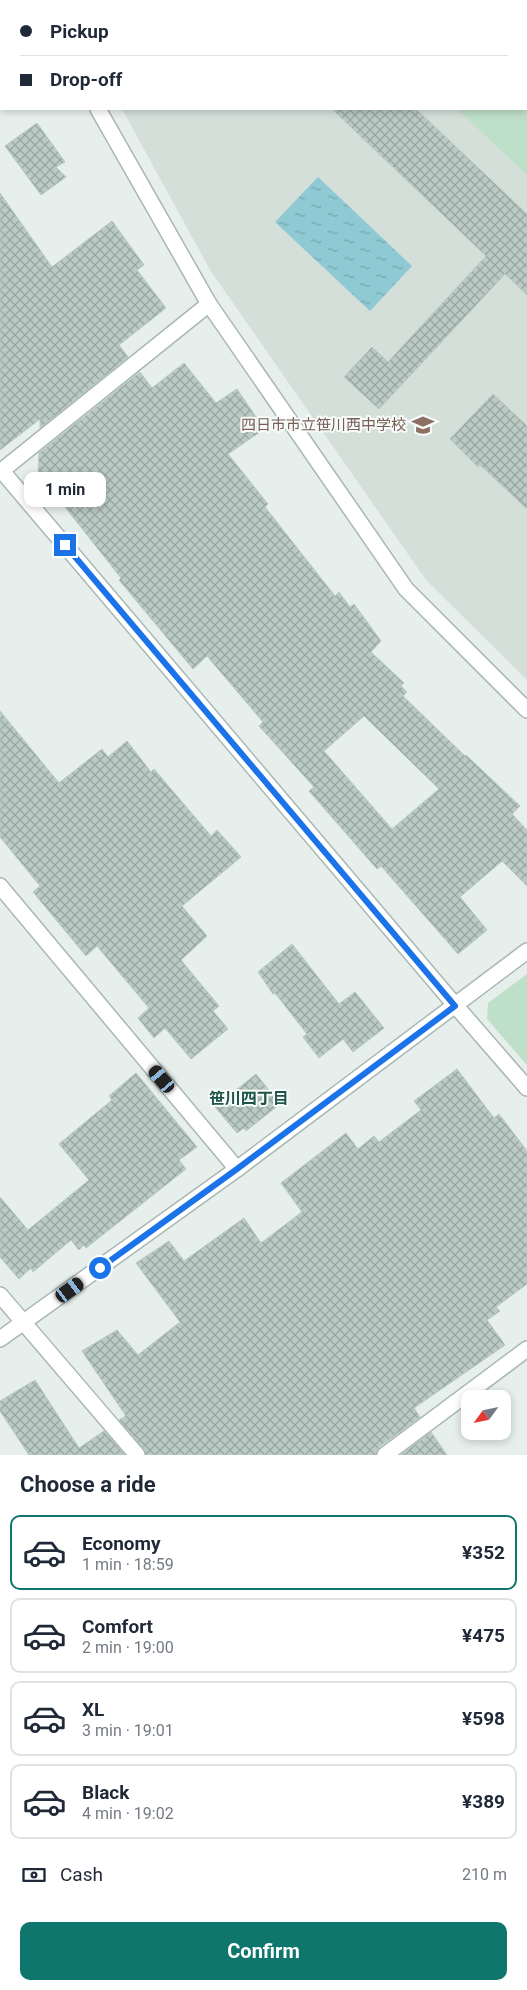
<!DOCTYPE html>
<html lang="en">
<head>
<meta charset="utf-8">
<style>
  :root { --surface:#fff; --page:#f2f2f3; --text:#1f2937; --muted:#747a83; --line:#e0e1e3; --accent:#0f766e }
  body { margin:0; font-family:Roboto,"Noto Sans JP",sans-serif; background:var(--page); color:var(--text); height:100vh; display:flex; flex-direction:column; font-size:19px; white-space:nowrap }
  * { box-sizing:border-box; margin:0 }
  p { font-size:16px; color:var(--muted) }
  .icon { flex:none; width:28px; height:28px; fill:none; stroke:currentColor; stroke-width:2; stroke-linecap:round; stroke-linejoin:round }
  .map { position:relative; height:1455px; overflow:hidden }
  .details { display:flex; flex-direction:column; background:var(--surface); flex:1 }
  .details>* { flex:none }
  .hud { position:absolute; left:0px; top:0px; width:528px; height:110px; box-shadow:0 2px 8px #0003; display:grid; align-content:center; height:110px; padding:0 20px; background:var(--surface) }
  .needle { width:32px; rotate:237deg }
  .tools { position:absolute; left:461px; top:1390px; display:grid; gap:10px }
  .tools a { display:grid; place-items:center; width:50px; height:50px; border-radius:10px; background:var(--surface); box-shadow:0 2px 8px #0003; font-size:25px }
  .end { position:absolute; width:22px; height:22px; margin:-11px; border:6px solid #1a73e8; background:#fff; box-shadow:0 0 0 2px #fff }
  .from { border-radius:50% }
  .bubble { position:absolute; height:35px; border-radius:10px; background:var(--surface); box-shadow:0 2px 8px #0003; font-size:16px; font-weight:700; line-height:35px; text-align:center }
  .car { position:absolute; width:15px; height:30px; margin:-15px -8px; border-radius:6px; box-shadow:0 0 4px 1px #0007; background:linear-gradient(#222 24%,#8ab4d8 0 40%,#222 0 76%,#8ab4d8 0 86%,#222 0) }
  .hud b { display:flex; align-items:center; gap:18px; height:48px; font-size:19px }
  .hud b+b { border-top:1px solid var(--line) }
  .hud i { width:12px; height:12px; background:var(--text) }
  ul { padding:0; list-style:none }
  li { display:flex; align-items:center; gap:15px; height:75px; margin:0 10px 8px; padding:0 10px; border:2px solid var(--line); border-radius:10px }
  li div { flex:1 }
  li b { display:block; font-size:19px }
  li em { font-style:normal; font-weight:700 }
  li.selected { border-color:var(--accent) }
  li>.icon { width:45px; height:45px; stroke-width:1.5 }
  h2 { padding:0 20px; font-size:22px; line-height:60px }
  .pay { display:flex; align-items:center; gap:12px; height:55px; padding:0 20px; font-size:19px }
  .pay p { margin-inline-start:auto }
  .cta { display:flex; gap:10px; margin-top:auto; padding:10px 20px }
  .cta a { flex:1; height:58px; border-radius:10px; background:var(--accent); color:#fff; font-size:20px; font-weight:700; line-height:58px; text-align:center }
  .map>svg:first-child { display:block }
</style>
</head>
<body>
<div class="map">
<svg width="527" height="1455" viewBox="0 0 527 1455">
  <defs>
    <pattern id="water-ripples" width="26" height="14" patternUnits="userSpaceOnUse" patternTransform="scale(1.25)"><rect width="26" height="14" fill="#8ec9d4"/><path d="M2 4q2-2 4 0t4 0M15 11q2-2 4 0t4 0" fill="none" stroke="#74a5ad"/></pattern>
    <pattern id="building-cross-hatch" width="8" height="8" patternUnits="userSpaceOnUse" patternTransform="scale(1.25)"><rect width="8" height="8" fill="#bbcac4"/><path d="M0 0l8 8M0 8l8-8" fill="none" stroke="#98a6a0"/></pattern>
  </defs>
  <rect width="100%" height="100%" fill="#e6efeb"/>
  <path fill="#d4dfda" d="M155,0H527V680L426,580L210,270L122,109H526V1H154Z"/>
  <g fill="#bfe0c8">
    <path d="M343,0H527V175L457,109H526V1Z"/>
    <path d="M527,974V1065L487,1019L488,1003Z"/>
  </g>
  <path fill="url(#water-ripples)" d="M318,177L412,266L370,311L275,222Z"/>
  <g fill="url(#building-cross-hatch)" stroke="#b8c9c2" fill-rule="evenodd">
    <path d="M332,109H416L527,214V295L505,274L379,409L344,377L372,347L388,362L486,256Z"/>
    <path d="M37,123L65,162L56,167L66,177L41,195L5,146Z"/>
    <path d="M0,193L52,267L112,221L144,265L137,270L166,308L119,345L128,357L40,428V419L0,450Z"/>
    <path d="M184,363L216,403L237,389L262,426L258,429L260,432L228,454L268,504L265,507L335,596L339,592L350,607L354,604L381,641L371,652L404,683L401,686L407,692L403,696L465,756L466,755L520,806L512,814L527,830V886L502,861L460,897L487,930L458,954L381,866L377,869L309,791L314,787L259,726L263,722L207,656L193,669L119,580L121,578L61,502L59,504L38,478L39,453L140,372L152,388ZM364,716L439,789L392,829L324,751Z"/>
    <path d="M493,394L527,426V509L480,465L478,467L450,439Z"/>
    <path d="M0,711L59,783L102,749L108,757L127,741L151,772L154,769L211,836L217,830L241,857L182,906L207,936L181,960L219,1006L213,1011L228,1029L191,1059L165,1028L154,1038L138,1018L149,1008L97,946L86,956L33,892L40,886L0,837Z"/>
    <path d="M292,944L339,1004L355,992L384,1028L353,1052L343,1039L319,1058L303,1037L307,1034L275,993L273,994L258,972Z"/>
    <path d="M457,1069L494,1118L499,1114L527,1151V1284L496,1307L500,1311L487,1320L505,1345L414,1408L420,1417L379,1447L376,1455H146L144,1449L119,1420L126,1416L82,1351L117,1330L138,1355L180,1322L136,1263L169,1241L184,1261L244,1218L261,1243L302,1212L281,1183L346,1133L358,1149L374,1136L379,1142L421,1110L414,1101Z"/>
    <path d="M136,1073L197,1147L179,1160L186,1169L86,1248L84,1245L79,1250L71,1240L33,1272L31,1268L19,1279L0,1257V1197L28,1230L89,1180L59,1144L112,1100L109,1096Z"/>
    <path d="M256,1074L280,1104L246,1131L244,1128L237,1133L215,1107Z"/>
    <path d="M35,1380L79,1448L104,1431L125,1455H29L0,1411V1401Z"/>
    <path d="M431,1432L447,1455H401Z"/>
  </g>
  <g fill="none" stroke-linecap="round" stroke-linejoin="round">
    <g stroke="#a8b8b2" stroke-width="18">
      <g id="minor">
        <path d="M36,0L37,1"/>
        <path d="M89,1L91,0"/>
        <path d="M0,76L1,75"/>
        <path d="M98,109L209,304L406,589L527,710"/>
        <path d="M2,471L455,1005L527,1088"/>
        <path d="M0,472L209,304"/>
        <path d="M0,886L237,1169"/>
        <path d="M0,1295L137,1455"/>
        <path d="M0,1339L237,1169L527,951"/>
        <path d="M385,1455L527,1349"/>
      </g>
    </g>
    <use href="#minor" stroke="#fff" stroke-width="15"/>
  </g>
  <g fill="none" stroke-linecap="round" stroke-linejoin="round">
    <path stroke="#1a73e8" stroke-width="6" d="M65,545L455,1006L237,1169L100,1268"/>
  </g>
  <defs>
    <g id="school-bare" transform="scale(1.725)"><path d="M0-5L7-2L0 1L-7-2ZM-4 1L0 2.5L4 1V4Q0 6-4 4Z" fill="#8d6e63" stroke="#f7fbf9" stroke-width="2.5" paint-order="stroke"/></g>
  </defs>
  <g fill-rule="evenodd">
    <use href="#school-bare" x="423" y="425"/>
  </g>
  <g text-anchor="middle" stroke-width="4" stroke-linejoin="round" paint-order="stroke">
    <g font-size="15" fill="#785e54" stroke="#f7fbf9" text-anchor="end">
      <text x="406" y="430">四日市市立笹川西中学校</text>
    </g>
    <g font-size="16" font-weight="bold" fill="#1f5548" stroke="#f7fbf9">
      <text x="249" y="1104">笹川四丁目</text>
    </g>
  </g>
</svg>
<div class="tools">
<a><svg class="needle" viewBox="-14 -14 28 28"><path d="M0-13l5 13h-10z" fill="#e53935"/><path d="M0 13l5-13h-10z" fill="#747a83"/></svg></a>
</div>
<i class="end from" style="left:100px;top:1268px"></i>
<i class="end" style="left:65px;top:545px"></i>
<div class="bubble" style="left:24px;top:472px;width:82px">1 min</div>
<i class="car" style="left:162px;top:1079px;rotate:320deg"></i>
<i class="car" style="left:70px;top:1290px;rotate:54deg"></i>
<div class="hud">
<b><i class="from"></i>Pickup</b>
<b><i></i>Drop-off</b>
</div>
</div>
<section class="details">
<h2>Choose a ride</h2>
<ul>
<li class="selected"><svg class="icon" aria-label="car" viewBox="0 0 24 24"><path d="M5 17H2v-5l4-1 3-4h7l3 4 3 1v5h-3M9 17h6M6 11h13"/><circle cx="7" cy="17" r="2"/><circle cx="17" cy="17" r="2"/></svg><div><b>Economy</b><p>1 min · 18:59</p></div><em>¥352</em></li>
<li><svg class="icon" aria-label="car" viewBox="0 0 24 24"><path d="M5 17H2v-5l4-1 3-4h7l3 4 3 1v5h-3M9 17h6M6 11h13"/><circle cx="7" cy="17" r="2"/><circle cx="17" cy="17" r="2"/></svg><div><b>Comfort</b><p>2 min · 19:00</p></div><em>¥475</em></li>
<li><svg class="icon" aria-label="car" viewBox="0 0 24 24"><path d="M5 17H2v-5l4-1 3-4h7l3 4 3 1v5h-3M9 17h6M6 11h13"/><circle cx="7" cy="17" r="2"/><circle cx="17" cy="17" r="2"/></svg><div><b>XL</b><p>3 min · 19:01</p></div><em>¥598</em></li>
<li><svg class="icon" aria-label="car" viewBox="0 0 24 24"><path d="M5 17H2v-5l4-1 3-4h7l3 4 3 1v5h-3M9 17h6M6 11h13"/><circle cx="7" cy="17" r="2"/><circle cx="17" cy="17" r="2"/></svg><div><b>Black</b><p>4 min · 19:02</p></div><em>¥389</em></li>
</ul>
<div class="pay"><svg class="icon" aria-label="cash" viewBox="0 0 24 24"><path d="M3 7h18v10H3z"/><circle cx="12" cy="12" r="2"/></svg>Cash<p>210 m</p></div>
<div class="cta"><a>Confirm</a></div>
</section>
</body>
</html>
